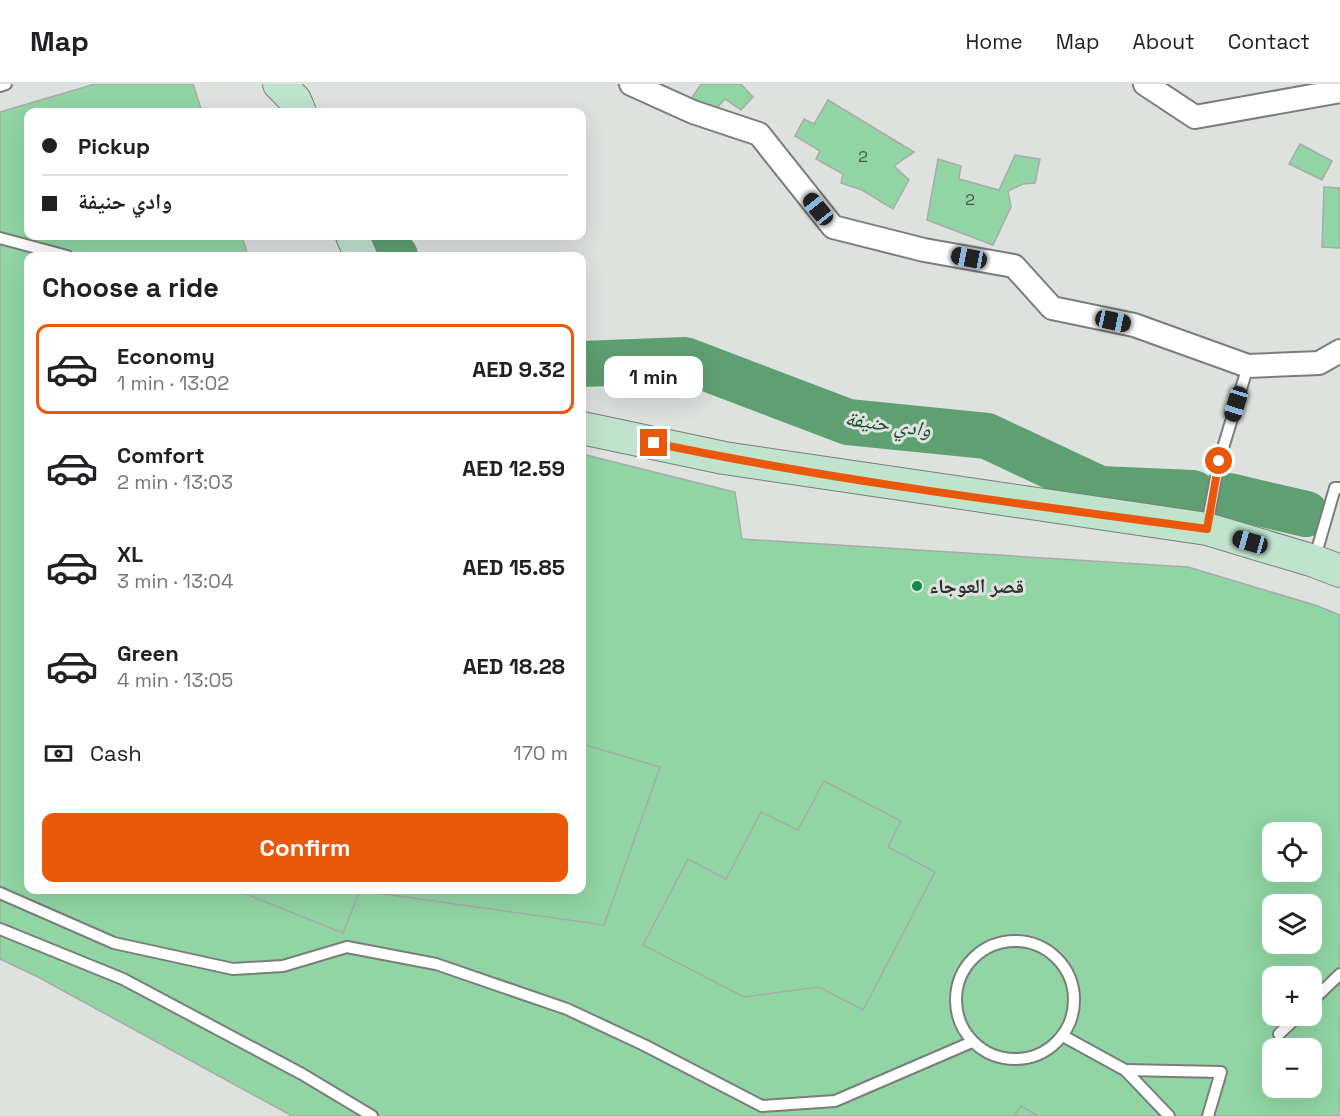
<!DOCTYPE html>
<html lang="en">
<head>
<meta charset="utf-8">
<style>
  :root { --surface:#fff; --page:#f2f2f2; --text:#202124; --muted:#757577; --line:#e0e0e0; --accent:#ea580c }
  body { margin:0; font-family:"Space Grotesk","Noto Naskh Arabic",sans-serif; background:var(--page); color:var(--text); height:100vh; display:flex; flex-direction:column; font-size:22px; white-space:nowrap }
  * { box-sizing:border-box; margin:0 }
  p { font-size:20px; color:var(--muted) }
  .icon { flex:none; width:33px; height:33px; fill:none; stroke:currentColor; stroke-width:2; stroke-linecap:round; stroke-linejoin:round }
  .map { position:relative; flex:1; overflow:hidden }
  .drawer { position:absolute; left:24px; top:168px; width:562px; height:642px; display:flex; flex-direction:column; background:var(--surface); border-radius:12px; box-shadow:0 6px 24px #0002 }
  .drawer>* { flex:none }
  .guide { position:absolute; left:24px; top:24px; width:562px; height:132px; border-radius:12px; box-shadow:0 6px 24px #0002; display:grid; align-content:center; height:132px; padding:0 18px; background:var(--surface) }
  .fabs { position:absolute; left:1262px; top:738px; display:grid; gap:12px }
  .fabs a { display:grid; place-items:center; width:60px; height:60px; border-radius:12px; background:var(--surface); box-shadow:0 6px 24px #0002; font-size:30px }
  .end { position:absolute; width:27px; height:27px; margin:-14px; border:8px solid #ea580c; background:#fff; box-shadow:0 0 0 3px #fff }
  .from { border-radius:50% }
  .bubble { position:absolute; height:42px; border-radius:12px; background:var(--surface); box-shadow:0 6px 24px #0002; font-size:20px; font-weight:700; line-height:42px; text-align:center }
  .car { position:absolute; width:18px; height:36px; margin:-18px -9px; border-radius:8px; box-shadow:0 0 4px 2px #0007; background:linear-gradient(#222 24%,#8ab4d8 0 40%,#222 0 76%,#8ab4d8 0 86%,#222 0) }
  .guide b { display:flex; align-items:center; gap:21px; height:57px; font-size:22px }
  .guide b+b { border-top:2px solid var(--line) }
  .guide i { width:15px; height:15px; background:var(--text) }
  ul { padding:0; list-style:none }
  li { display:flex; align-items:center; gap:18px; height:90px; margin:0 12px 9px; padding:0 6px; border:3px solid transparent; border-radius:12px }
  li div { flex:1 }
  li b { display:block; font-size:22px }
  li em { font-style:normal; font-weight:700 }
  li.on { border-color:var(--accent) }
  li>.icon { width:54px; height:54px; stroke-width:1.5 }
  h2 { padding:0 18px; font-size:27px; line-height:72px }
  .pay { display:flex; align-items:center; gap:15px; height:66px; padding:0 18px; font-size:22px }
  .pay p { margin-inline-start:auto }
  .cta { display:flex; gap:12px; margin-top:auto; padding:12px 18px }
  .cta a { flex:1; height:69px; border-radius:12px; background:var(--accent); color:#fff; font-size:24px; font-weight:700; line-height:69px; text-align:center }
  header { display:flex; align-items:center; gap:36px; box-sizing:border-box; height:84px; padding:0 30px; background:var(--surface); border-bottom:2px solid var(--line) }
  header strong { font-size:28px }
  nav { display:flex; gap:33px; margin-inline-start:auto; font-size:21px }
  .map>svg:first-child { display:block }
</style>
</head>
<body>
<header>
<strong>Map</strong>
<nav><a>Home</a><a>Map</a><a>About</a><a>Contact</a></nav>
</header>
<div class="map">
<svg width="1340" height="1032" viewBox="0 0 1340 1032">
  <rect width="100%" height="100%" fill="#dee2df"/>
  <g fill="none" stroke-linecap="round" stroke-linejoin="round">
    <g stroke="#5ea071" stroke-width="46">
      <path d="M377,152L395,172"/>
      <path d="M582,280L685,276L848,338L987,352L1100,405L1193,409"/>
      <path d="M1229,412L1306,430"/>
    </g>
  </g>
  <g fill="#91d5a4" stroke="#a8aba8" stroke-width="1.5" fill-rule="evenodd">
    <path d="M95,0H193L202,28H28V152H242L248,172H28V806H582V370L735,408L742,455L1188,483L1318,522L1340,531V1032H292L38,893L0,875V28ZM1272,748H1311V788H1272ZM1272,820H1311V860H1272ZM1272,892H1311V932H1272ZM1272,964H1311V1004H1272Z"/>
    <path d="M701,0H741L753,13L741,26L725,15L714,27L691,15Z"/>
    <path d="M828,16L914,68L894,82L909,96L893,125L862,106L841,99L843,90L816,75L820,67L795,52L804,35L814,40Z"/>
    <path d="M1300,60L1332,77L1322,96L1289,80Z"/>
    <path d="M1015,71L1040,75L1035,99L1023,100L1008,107L1011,123L993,161L927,136L938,75L961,82L959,95L999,106Z"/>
    <path d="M1324,103L1340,104V164L1322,163Z"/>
    <path d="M582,660L660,683L604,841L377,809L379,806H582Z"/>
    <path d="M824,697L901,737L888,763L935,788L863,926L819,903L744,913L643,861L688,775L726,795L761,728L798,746Z"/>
    <path d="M236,806H360L343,849Z"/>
    <path d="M1021,1022L1038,1032H1014Z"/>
  </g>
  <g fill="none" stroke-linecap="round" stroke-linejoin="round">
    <g stroke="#7a7e7b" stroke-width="14">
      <g id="service">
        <path d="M0,2L6,0"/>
        <path d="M0,154L67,172"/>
        <path d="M1207,442L1219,377L1248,282"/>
        <path d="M1315,473L1335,404H1340"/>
        <path d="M0,809L114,859L233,885L283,882L347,863L436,880L567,925L644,961L762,1022L835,1017L972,958"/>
        <path d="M0,845L123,895L302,990L372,1032"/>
        <circle cx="1015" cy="916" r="59"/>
        <path d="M1311,918L1340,890"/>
        <path d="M1279,950L1298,932"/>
        <path d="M1063,952L1125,986L1169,1032"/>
        <path d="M1125,986L1221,988L1208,1032"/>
      </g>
    </g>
    <g stroke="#7a7e7b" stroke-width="26">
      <g id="minor">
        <path d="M631,0L693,28L759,50L833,143L924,166L1014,182L1052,224L1134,241L1248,282L1319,279L1340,267"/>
        <path d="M1145,0L1195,33L1340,7"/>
      </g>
    </g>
    <g stroke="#7a7e7b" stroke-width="34">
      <g id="secondary">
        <path d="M279,0L295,16L300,28"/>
        <path d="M352,152L361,172"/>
        <path d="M582,344L724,374L1207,445L1314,477L1340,487"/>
      </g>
    </g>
    <use href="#service" stroke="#fff" stroke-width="10"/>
    <use href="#minor" stroke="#fff" stroke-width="22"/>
    <use href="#secondary" stroke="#bfe3cd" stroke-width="32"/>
  </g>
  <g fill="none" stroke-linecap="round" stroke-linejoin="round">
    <path stroke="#ea580c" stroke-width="8" d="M654,359C836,397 1022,420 1207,445L1219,377"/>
  </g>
  <circle fill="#0c8c48" stroke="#dee2df" stroke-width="2" cx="917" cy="502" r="6"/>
  <g text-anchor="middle" stroke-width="6" stroke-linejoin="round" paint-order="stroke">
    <g font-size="16" fill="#47594c">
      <text x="863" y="78">2</text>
      <text x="970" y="121">2</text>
    </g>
    <g font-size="20" font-weight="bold" fill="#2e302e" stroke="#dee2df" text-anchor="start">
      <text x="929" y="509">قصر العوجاء</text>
    </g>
    <g font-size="21" font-style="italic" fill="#1a4c2b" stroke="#dee2df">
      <text transform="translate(888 340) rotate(8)" y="7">وادي حنيفة</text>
    </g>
  </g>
</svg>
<div class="fabs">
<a><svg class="icon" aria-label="locate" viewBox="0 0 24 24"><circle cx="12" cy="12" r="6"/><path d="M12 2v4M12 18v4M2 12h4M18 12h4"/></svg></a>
<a><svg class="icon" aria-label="layers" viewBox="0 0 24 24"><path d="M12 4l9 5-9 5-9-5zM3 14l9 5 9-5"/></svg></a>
<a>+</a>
<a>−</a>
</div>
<i class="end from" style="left:1219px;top:377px"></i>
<i class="end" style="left:654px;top:359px"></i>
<div class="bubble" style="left:604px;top:272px;width:99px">1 min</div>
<i class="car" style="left:818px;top:125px;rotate:321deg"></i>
<i class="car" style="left:969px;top:174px;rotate:281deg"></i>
<i class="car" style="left:1113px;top:237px;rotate:102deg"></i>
<i class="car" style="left:1236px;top:320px;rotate:197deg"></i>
<i class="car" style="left:1250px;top:458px;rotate:286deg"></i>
<div class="guide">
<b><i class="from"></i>Pickup</b>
<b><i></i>وادي حنيفة</b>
</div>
<section class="drawer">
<h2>Choose a ride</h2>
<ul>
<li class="on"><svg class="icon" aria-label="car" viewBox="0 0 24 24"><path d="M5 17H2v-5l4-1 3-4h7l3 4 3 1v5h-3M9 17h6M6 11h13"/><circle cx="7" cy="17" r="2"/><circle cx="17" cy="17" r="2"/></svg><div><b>Economy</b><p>1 min · 13:02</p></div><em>AED 9.32</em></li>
<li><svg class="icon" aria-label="car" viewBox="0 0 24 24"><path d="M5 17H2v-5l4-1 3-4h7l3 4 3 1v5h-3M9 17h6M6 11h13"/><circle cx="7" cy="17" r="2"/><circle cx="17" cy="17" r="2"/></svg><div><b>Comfort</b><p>2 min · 13:03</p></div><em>AED 12.59</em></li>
<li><svg class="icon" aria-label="car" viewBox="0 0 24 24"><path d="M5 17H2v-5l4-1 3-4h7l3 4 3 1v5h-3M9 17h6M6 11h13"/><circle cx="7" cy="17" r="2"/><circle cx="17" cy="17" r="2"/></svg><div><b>XL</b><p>3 min · 13:04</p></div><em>AED 15.85</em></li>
<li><svg class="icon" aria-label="car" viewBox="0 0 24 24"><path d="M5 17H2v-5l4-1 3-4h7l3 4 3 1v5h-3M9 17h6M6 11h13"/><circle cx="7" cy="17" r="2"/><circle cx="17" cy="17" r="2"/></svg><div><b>Green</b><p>4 min · 13:05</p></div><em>AED 18.28</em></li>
</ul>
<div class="pay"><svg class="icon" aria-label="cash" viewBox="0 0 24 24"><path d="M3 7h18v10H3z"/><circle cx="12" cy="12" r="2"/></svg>Cash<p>170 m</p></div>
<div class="cta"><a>Confirm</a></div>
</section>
</div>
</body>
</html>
